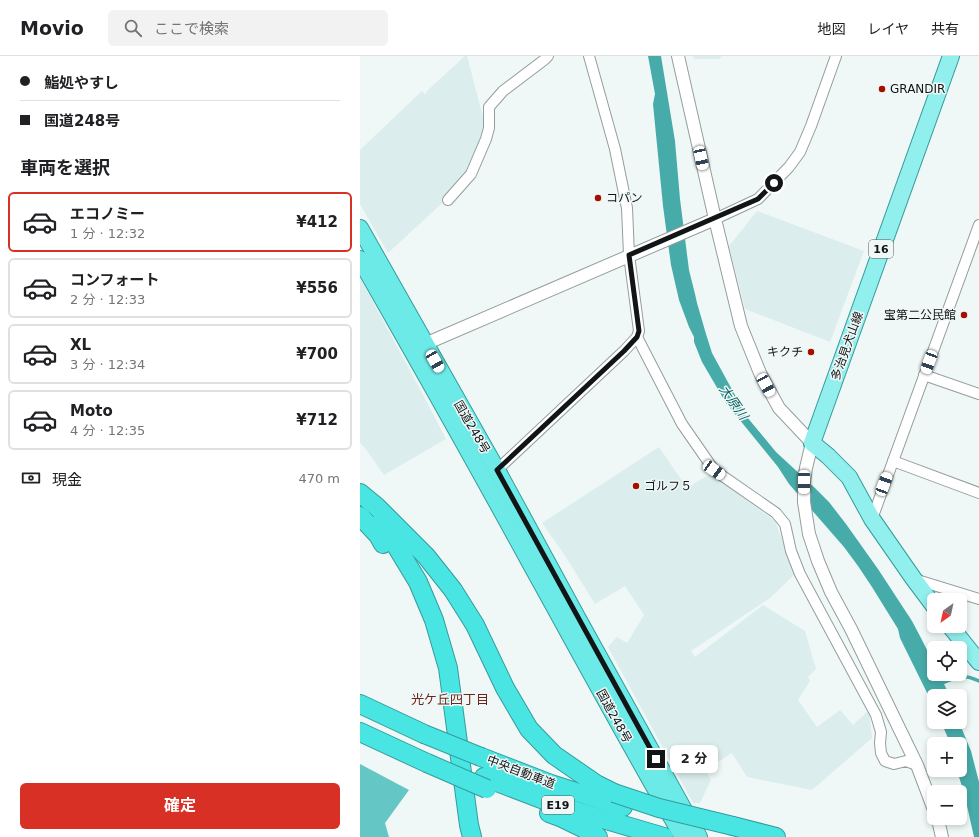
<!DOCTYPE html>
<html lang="ja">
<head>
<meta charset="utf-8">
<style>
  :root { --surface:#fff; --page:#f2f2f2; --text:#202124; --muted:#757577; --line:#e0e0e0; --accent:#d93025 }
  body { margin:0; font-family:"DejaVu Sans","Noto Sans JP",sans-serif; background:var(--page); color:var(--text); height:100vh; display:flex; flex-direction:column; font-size:15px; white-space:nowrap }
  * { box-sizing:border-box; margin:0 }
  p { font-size:13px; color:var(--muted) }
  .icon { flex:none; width:22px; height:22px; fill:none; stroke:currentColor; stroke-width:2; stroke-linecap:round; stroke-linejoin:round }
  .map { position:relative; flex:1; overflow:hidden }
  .drawer { display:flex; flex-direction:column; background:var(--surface); width:360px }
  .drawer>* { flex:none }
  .top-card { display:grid; align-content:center; height:88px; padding:0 20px; background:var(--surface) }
  .needle { width:26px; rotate:213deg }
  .controls { position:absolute; left:567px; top:537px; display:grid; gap:8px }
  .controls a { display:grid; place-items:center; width:40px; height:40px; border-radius:6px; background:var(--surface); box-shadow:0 2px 6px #0003; font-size:20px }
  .end { position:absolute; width:18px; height:18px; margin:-9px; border:5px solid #121515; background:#fff; box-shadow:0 0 0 2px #fff }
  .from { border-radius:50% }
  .bubble { position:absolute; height:28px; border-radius:6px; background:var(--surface); box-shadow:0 2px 6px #0003; font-size:13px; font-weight:700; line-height:28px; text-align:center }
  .car { position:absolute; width:12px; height:24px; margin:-12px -6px; border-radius:5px; box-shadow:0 0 3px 1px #0007; background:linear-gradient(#fff 24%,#345 0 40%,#fff 0 76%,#345 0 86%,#fff 0) }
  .top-card b { display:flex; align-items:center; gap:14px; height:38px; font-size:15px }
  .top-card b+b { border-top:1px solid var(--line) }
  .top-card i { width:10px; height:10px; background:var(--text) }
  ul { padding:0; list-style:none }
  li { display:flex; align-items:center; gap:12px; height:60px; margin:0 8px 6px; padding:0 12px; border:2px solid var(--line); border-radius:6px }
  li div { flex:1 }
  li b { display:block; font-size:15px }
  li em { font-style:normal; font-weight:700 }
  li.current { border-color:var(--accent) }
  li>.icon { width:36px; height:36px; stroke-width:1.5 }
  h2 { padding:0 20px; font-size:18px; line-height:48px }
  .pay { display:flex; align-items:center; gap:10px; height:44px; padding:0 20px; font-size:15px }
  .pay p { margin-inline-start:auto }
  .button { display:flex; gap:8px; margin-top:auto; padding:8px 20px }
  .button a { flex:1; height:46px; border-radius:6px; background:var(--accent); color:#fff; font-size:16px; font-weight:700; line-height:46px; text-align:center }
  header { display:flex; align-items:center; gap:24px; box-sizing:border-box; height:56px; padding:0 20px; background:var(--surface); border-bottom:1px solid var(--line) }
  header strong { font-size:19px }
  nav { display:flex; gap:22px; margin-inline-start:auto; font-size:14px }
  .search { width:280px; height:36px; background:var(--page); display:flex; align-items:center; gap:10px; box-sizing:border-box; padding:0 14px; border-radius:6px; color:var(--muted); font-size:15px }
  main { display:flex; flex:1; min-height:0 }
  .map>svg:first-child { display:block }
</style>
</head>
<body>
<header>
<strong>Movio</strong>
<div class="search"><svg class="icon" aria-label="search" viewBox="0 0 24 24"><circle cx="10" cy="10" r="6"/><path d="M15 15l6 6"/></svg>ここで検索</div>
<nav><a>地図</a><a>レイヤ</a><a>共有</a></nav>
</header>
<main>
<section class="drawer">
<div class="top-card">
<b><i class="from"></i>鮨処やすし</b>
<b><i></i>国道248号</b>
</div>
<h2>車両を選択</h2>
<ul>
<li class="current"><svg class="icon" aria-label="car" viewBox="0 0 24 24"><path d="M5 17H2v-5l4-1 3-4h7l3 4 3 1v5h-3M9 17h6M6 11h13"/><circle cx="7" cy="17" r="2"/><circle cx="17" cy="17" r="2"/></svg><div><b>エコノミー</b><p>1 分 · 12:32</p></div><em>¥412</em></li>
<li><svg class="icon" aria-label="car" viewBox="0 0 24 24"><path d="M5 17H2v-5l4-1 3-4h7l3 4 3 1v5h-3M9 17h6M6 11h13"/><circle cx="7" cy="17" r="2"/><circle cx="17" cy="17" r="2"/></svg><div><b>コンフォート</b><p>2 分 · 12:33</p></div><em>¥556</em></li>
<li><svg class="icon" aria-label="car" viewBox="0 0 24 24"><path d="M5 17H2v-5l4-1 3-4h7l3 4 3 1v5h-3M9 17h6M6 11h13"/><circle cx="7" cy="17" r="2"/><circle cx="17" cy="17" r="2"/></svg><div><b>XL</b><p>3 分 · 12:34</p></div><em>¥700</em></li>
<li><svg class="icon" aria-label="car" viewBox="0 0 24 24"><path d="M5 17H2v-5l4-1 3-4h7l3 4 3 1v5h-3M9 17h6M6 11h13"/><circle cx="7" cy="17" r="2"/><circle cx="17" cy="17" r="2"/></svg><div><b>Moto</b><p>4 分 · 12:35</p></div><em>¥712</em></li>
</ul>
<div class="pay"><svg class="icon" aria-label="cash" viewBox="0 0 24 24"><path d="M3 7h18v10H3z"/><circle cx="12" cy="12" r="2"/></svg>現金<p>470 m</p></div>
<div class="button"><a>確定</a></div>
</section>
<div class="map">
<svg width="619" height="781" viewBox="0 0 619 781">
  <rect width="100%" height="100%" fill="#eff8f7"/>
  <g fill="#dbedec">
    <path d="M105,0H107L123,61L124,83L106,119L81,148L28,197L0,148V94L62,35L65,39L68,34Z"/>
    <path d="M333,0H362L359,3H334Z"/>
    <path d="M397,155L504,195L470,286L385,253L369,190Z"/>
    <path d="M0,222L61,335L86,383L24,419L5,392L0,387Z"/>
    <path d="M299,391L327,432L350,418L415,465L435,518L410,542L331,595L335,601L403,549L445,575L456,613L448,621L450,625L438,644L457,671L480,654L493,669L509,654L512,682L452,734L387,721L372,697L345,714L351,724L340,747H333L248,591L257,581L267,587L284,559L265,530L235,548L204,498L182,467Z"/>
  </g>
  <path fill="#65c7c5" d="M0,708L49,734L25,767L29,781H0Z"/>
  <g fill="#47aca9">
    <path d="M288,0H301L315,85L320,143L329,214L335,238L337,247L346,278L352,297L387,361L416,396L455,432L469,446L486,468L518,513L552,565L562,584L574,608V618H579L590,640H574V651L540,582L538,573L512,531L498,510L484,491L429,428L418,411L366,347L342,306L334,286V281L329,271L319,244L311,209L303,150L293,48L295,38Z"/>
    <path d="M581,666H599L611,695L619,726V781H614L605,741L597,714H600V688H590L588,682Z"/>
  </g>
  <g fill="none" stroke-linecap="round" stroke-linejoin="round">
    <path stroke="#47aca9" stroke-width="3.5" d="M580,628C597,621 601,617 619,625"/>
    <g stroke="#959d9d" stroke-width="12">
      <g id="minor">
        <path d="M88,144L111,118L126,83L129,72V51L143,35L184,4L188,0"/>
        <path d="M355,163L398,143L429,111L440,96L451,70L476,0"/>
        <path d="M277,281L322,368L354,414L416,457L425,468L431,495L440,518L516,659L521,676L520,687L521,697L525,705L534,708L546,705L557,709"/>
        <path d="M564,319L619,338"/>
        <path d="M533,405L619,437"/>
        <path d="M137,414L264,295L277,281L279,275L269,199L267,152L255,93L229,0"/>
        <path d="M512,463L619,169"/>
        <path d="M554,523L619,543"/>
      </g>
    </g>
    <g stroke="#959d9d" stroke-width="14">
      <g id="tertiary">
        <path d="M318,0L355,163L381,270L400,317L419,352L452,387L446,412L444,426V446L449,478L458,505L471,536L491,573L557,709L574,754"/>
        <path d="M58,291L355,163"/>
        <path d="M577,762L579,768L582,781"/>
      </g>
    </g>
    <g stroke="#359c9b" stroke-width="18">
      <g id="primary">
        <path d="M574,550L553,522L512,463L489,421L468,400L452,387L591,0"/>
        <path d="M590,570L619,606"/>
      </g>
    </g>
    <g stroke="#359c9b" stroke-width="18">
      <g id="trunk">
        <path d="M0,172L137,414L217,561L339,781"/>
        <path d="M0,203C57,303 114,404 169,505C220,597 270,690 323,781"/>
      </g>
    </g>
    <g stroke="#359c9b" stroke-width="20">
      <g id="motorway">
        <path d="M0,437L17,451L66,500L93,534L115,569L145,632L169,673L194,699L236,728L254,737"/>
        <path d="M0,460L18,479L23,488"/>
        <path d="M21,466L26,473L58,526L74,564L88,612L109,769L112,781"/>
        <path d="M0,648L64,678"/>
        <path d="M0,676L67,707"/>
        <path d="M121,701L191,728L263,751"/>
        <path d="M124,721L202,751L304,781"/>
        <path d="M189,757L200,761L235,778L238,781"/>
        <path d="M373,770L416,781"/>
      </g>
    </g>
    <use href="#minor" stroke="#fff" stroke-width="10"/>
    <use href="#tertiary" stroke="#fff" stroke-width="12"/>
    <use href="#primary" stroke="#91efee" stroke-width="16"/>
    <use href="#trunk" stroke="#6ceae8" stroke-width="16"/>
    <use href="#motorway" stroke="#48e5e3" stroke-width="18"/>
    <g stroke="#359c9b" stroke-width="20" stroke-linecap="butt">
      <g id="motorway-bridge">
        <path d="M64,678L121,701"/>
        <path d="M67,707L127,733"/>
        <path d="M254,737L299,752L373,770"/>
      </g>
    </g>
    <use href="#motorway-bridge" stroke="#48e5e3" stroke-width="18"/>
  </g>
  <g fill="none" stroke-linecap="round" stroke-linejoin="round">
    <path stroke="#121515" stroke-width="5" d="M296,703L137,414L264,295L277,281L279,275L269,199L398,143L414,127"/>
  </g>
  <g fill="#a41000" stroke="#eff8f7" stroke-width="1.5">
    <circle cx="522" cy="33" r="4"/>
    <circle cx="238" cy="142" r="4"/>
    <circle cx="604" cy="259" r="4"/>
    <circle cx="451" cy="296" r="4"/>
    <circle cx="276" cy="430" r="4"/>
  </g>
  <g text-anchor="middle" stroke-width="3" stroke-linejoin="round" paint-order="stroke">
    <g fill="#eff8f7" stroke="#545959" stroke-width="1">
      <rect x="509" y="184" width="24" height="18" rx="3"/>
      <rect x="182" y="740" width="32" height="18" rx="3"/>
    </g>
    <g font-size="11" font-weight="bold" fill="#121515">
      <text x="521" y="197">16</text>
      <text x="198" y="753">E19</text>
    </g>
    <g font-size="12" fill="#121515" stroke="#eff8f7" text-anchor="start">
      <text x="530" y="37">GRANDIR</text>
      <text x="246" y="146">コパン</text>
      <text x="596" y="263" text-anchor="end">宝第二公民館</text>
      <text x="443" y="300" text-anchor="end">キクチ</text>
      <text x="284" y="434">ゴルフ５</text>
    </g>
    <g font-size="12" fill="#121515" stroke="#eff8f7">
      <text transform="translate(487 290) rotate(-70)" y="4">多治見犬山線</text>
      <text transform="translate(112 371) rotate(60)" y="4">国道248号</text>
      <text transform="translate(254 660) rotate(61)" y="4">国道248号</text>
      <text transform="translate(161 716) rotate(21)" y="4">中央自動車道</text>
    </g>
    <g font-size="13" font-style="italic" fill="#0c6261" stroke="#eff8f7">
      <text transform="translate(374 346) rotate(55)" y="5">大原川</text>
    </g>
    <g font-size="13" fill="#6b271d" stroke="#eff8f7">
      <text x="90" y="648">光ケ丘四丁目</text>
    </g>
  </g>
</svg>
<div class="controls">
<a><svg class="needle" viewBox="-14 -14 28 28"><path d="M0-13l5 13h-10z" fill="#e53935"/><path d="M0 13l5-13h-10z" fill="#757577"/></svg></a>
<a><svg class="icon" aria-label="locate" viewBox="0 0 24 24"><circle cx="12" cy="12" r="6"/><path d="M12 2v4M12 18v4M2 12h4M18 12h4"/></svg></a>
<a><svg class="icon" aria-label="layers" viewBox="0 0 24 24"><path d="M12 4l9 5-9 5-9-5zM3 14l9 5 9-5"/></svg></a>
<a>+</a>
<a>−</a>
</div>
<i class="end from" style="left:414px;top:127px"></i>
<i class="end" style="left:296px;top:703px"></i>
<div class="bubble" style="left:310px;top:689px;width:48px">2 分</div>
<i class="car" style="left:341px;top:102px;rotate:168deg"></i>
<i class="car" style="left:75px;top:305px;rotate:150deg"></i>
<i class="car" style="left:569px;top:306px;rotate:200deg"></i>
<i class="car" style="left:406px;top:329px;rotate:152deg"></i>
<i class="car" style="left:354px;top:414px;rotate:125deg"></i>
<i class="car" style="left:444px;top:426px;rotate:180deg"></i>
<i class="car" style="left:524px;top:428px;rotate:20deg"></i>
</div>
</main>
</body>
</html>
